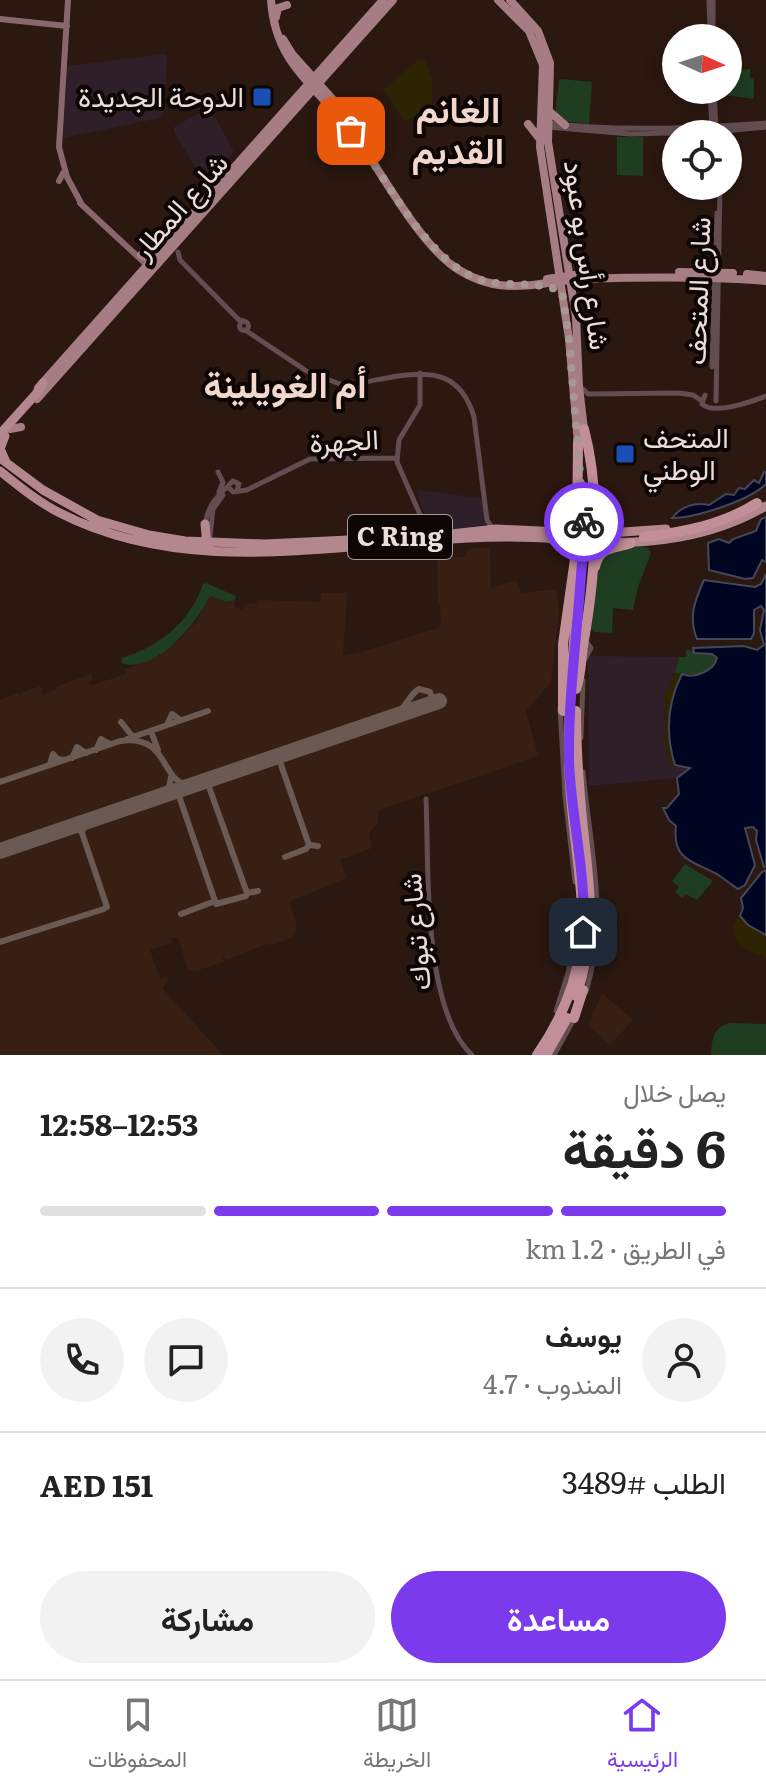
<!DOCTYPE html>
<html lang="ar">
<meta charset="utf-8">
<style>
body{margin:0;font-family:Literata,Vazirmatn,serif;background:#f2f2f2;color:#222;direction:rtl;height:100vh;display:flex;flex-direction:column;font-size:30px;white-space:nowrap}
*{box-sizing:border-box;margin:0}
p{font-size:26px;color:#767676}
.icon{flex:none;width:44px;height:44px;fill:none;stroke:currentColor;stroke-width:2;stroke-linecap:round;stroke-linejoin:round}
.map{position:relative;height:1055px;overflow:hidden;direction:ltr}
.details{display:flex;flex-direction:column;background:#fff;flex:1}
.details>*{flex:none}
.needle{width:52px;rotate:93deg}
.fabs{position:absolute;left:662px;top:24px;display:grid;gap:16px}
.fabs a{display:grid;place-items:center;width:80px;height:80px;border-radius:50%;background:#fff;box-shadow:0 4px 20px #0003;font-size:40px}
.pin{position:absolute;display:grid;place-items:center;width:68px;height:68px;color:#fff;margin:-34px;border-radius:16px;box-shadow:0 4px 12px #0006}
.courier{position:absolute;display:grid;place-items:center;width:80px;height:80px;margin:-40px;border:6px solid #7c3aed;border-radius:50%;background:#fff;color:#222;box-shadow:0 2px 10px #0007}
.headline em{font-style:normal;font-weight:700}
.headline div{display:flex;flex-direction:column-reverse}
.headline{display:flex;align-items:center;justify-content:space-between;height:136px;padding:0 40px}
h1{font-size:52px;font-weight:700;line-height:60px}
.bar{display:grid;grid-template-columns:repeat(4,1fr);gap:12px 8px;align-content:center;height:96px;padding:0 40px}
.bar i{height:10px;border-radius:6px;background:#e0e0e0}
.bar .active{background:#7c3aed}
.bar p{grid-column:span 4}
.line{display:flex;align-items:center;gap:20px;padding:0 40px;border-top:2px solid #e0e0e0}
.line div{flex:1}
.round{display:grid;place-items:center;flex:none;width:84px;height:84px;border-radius:42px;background:#f2f2f2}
.primary-button{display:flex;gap:16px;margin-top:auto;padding:16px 40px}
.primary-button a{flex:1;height:92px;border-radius:48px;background:#7c3aed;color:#fff;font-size:32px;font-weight:700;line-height:92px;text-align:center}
.primary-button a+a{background:#f2f2f2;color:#222}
.dock{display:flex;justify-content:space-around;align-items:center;height:112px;border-top:2px solid #e0e0e0;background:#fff;font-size:22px;color:#767676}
.dock a{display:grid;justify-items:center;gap:4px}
.dock .active{color:#7c3aed}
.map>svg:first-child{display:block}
</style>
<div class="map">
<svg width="766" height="1055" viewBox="0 0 766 1055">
<rect width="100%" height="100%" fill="#2b1810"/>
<path fill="#2e1f29" d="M165 54 167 57 164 113 160 118 63 138 67 66Z
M207 109H211L234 152 206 185 174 132V127Z
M419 490 486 499 488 524 443 532 431 530 417 493Z
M686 650 710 654 716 659 712 667 692 676 682 674 679 766 690 769 677 778 589 786 588 656 685 657Z"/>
<path fill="#381f14" d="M490 547 491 588 516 580 521 593 556 589 559 611 551 682 526 711 538 756 384 808 378 812V823L369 833 372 848 340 860 346 878 289 902 297 926 292 938 272 945 267 944 226 960 222 954 224 962 195 971 188 970 178 937 171 939 172 943 150 950 160 979 167 977 169 982 163 986 164 990 223 1055H0V700L19 693 23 701 21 693 41 686 43 694 55 690 56 692V687L91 674 93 680 88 682 92 685 126 674 125 669 160 656 161 653 180 639 196 622 210 596 226 602 235 600 234 606 242 610 246 604 257 603V600L320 602 321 593H347L343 656 355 654 438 628 441 624 440 605 438 603 437 557H464L468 549Z
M602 993 633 1020 610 1045 588 1025Z"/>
<path fill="#1e3d21" d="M750 69V78H754V99L717 94V90H728V72Z
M562 79 592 82 589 124 562 121 555 114 559 80Z
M617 137H643V176L617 175Z
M641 546 648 548 651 553 638 587 633 610 613 608 612 633 594 632 591 629 599 560 618 547Z
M206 583 236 596 235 600 226 602 210 596C197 623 155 675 121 663L122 658C160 646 190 622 203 584Z
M686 650 710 654 715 657 716 662C705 675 691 676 675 673L679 657H686Z
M685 864 713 881 697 900 686 894 682 898 675 892 679 887 672 881Z
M730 1023 766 1024V1055H711C712 1039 713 1027 730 1023Z"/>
<path fill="#2c2403" d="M419 59 425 60 432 79V107L405 122 383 90Z
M675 673 682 674C667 703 667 733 675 765L679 767H677L669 762 664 740 665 692 669 689V683L674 680 672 678Z
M740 916 749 926 766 935V958C748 950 733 946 733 924Z"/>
<path fill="#000622" stroke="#464659" stroke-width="2" d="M764 472H766V484C750 500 696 518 672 518 681 506 696 502 709 505L726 494 734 495 739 488 745 489 754 480 759 483Z
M766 517V562L762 560 753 578 745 579 709 570 708 543 719 539 729 543 733 539 756 531 761 519Z
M766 574V866L764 867 756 840 757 831 753 827 745 828 755 865 745 885 738 889C731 884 724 879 717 874 692 861 672 860 676 826L669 820 663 808H667L679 794 677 778 690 768 675 765C665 733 667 703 682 674 694 679 714 671 717 658L712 654 694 653 693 648 744 646 757 650 764 645 760 630 764 610 761 606 754 610V633L751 639H697C688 617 695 600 704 580L755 587 761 584Z
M766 870V935L748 925 740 916 743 908 741 898 762 872Z"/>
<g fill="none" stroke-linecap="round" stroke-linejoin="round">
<path stroke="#6b5a53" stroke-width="6" d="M393 716C406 710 408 695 419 689L430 692 432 698 429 705
M121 722 133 737
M167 725 172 714 180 720
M151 731 158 750
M127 739 208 711
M96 750 101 739 110 744
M72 758 77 747 86 753
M272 758 280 762 309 845
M50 764 53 754 58 759 64 760
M0 782 120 741C173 734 158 786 193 785
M200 783H206L209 787 247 893 258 891
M161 796 169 787 171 777
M179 796 216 904 246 896
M85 822 82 833 107 907
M70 827 77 828 82 833
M285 857 306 849 309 845 318 846
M181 914 215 901
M0 942 104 909"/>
<path stroke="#6b5a53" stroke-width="16" d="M0 851 439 701"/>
<path stroke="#624d51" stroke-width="5" d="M709 0 710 29
M713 38V0
M710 90 712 129
M714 90 716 129
M548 123C621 132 692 128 766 123
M548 127 630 134 712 132 766 127
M716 243 717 213
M178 252 180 260 239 320 244 321
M239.5 326a4.5 4.5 0 1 1 9 0a4.5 4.5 0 1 1-9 0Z
M245 330 308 372 348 387
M712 367 715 257
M420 373V405L399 440 397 462 429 535
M352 382 354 387 350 389 347 384Z
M354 387C365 380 379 380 392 377 432 370 461 373 474 417L487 520 491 526
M583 389 588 394 679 393 693 395 702 401
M705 395 702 404C714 415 751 402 766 396
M716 401 720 186
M218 472 223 482 219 492
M228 487 233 492 247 490 310 459 397 458
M205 525C208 503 219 495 233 481L239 484 237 490
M210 537 213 509 223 495
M585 640 591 648 585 659
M560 708 565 796 575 882
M581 738 583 680
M583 772C590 849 609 916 586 992
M426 799C429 864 422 1009 472 1055
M556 1011 568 973 576 932
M554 1055 574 1019"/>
<path stroke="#89686d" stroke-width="6" d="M68 0 59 147 67 177 81 203
M0 19 67 26
M59 181 63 173
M80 203 148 266"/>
<path stroke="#a77d84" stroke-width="8" d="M271 0C275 64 315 85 351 131 382 171 411 231 449 263 463 274 481 282 499 285 528 289 555 280 584 279 644 277 705 276 766 281
M498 0 529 31 543 65 540 147 569 339 578 443
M510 0 538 31 550 63 548 142 576 317 579 387 584 429
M276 17 278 8 287 5
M283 39 293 55 345 113 367 144
M549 111 565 125
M528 124 539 138
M141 255 147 257 157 252
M679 272 733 273
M747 274 766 276
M547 279 581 274
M38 388 383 0
M37 399 393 0
M10 429 21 427"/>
<path stroke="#b4868e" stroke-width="9" d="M0 434 36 394 43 383
M5 436 0 449 6 462
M0 458 43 490 97 520 149 535 185 541 265 544 433 536 496 529 583 533
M0 471C19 486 38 502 60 513 215 592 393 525 557 539
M205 524 207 546
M609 533 666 529
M588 542C650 545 711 538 766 506"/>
<path stroke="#c28f98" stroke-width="10" d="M595 520 601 529 615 533
M560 531 571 525 575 515
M644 537C684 532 722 525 757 503
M552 539 569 545 575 555
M595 567C600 545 615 549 631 543
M576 689C581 675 581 661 583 646 595 578 602 497 584 429
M563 711V644L577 545 578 443
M576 996C597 936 590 890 583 829 579 790 576 750 576 711
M574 1018 583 990
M537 1055C612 947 571 876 569 760 568 690 576 622 582 553
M546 1055 567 1018"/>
<path stroke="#c28f98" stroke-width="10" d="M588 553 589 521"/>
</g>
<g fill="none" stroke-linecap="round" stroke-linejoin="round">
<path stroke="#a89892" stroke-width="8" stroke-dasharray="0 14.4" d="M351 131C386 176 424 259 478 279 505 289 538 279 562 292L569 339 584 522"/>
<path stroke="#7c3aed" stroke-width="10" d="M583 932C587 875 571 818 569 761 568 681 582 602 584 522"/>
</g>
<g fill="#1a4fb4" stroke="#0d0604" stroke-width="3">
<rect x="252" y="87" width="20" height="20" rx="4"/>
<rect x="615" y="444" width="20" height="20" rx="4"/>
</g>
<g text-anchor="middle" stroke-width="8" stroke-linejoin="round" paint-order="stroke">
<rect fill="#0d0604" stroke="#a89c98" stroke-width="2" x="348" y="515" width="104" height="44" rx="6"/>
<g font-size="26" font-weight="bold" fill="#ebddd8">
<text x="400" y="546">C Ring</text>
</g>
<g font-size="28" fill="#ebddd8" stroke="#0d0604" text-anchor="end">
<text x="244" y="107">الدوحة الجديدة</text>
<text x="643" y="448" text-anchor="start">المتحف<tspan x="643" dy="32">الوطني</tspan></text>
</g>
<g font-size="28" fill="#ebddd8" stroke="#0d0604">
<text transform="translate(180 206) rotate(-49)" y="10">شارع المطار</text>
<text transform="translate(587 255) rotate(82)" y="10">شارع رأس بو عبود</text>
<text transform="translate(698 291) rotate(-88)" y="10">شارع المتحف</text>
<text transform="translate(344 441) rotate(-3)" y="10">الجهرة</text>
<text transform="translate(416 932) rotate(-95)" y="10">شارع تبوك</text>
</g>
<g font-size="36" font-weight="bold" fill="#f2d7cc" stroke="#0d0604">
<text x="458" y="123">الغانم<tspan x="458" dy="41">القديم</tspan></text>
<text x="285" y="398">أم الغويلينة</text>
</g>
</g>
</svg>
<div class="fabs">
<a><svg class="needle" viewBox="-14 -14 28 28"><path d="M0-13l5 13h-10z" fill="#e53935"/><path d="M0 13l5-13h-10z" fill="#767676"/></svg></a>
<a><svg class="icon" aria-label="locate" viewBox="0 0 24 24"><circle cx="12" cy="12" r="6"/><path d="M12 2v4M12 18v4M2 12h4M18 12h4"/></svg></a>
</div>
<div class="pin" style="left:351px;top:131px;background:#ea580c"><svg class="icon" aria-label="bag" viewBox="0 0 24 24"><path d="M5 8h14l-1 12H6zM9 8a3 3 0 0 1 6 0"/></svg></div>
<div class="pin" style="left:583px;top:932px;background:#1f2937"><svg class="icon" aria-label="home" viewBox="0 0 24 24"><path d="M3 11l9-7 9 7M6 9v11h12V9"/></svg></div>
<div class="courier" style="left:584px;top:522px"><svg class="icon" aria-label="bike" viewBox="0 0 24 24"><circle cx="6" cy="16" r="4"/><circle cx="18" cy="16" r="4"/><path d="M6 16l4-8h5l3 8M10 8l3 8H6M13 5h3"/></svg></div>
</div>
<section class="details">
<div class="headline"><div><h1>6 دقيقة</h1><p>يصل خلال</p></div><em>12:53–12:58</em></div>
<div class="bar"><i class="active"></i><i class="active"></i><i class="active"></i><i></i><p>في الطريق · 1.2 km</p></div>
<div class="line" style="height:144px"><a class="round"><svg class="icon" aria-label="person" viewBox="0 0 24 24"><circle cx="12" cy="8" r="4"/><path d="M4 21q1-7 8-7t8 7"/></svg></a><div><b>يوسف</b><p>المندوب · 4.7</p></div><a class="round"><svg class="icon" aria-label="chat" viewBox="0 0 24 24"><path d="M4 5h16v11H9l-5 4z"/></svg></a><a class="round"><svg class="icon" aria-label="phone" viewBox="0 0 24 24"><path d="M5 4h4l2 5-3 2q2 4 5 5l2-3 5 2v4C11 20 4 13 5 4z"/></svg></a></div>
<div class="line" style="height:104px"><div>الطلب #3489</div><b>AED 151</b></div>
<div class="primary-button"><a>مساعدة</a><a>مشاركة</a></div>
</section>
<nav class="dock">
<a class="active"><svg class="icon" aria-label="home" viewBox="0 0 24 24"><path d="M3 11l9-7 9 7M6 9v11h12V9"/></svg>الرئيسية</a>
<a><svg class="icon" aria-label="map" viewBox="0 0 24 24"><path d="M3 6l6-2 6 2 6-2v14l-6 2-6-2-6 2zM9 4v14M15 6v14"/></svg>الخريطة</a>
<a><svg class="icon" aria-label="saved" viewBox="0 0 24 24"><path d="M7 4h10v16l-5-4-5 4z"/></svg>المحفوظات</a>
</nav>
